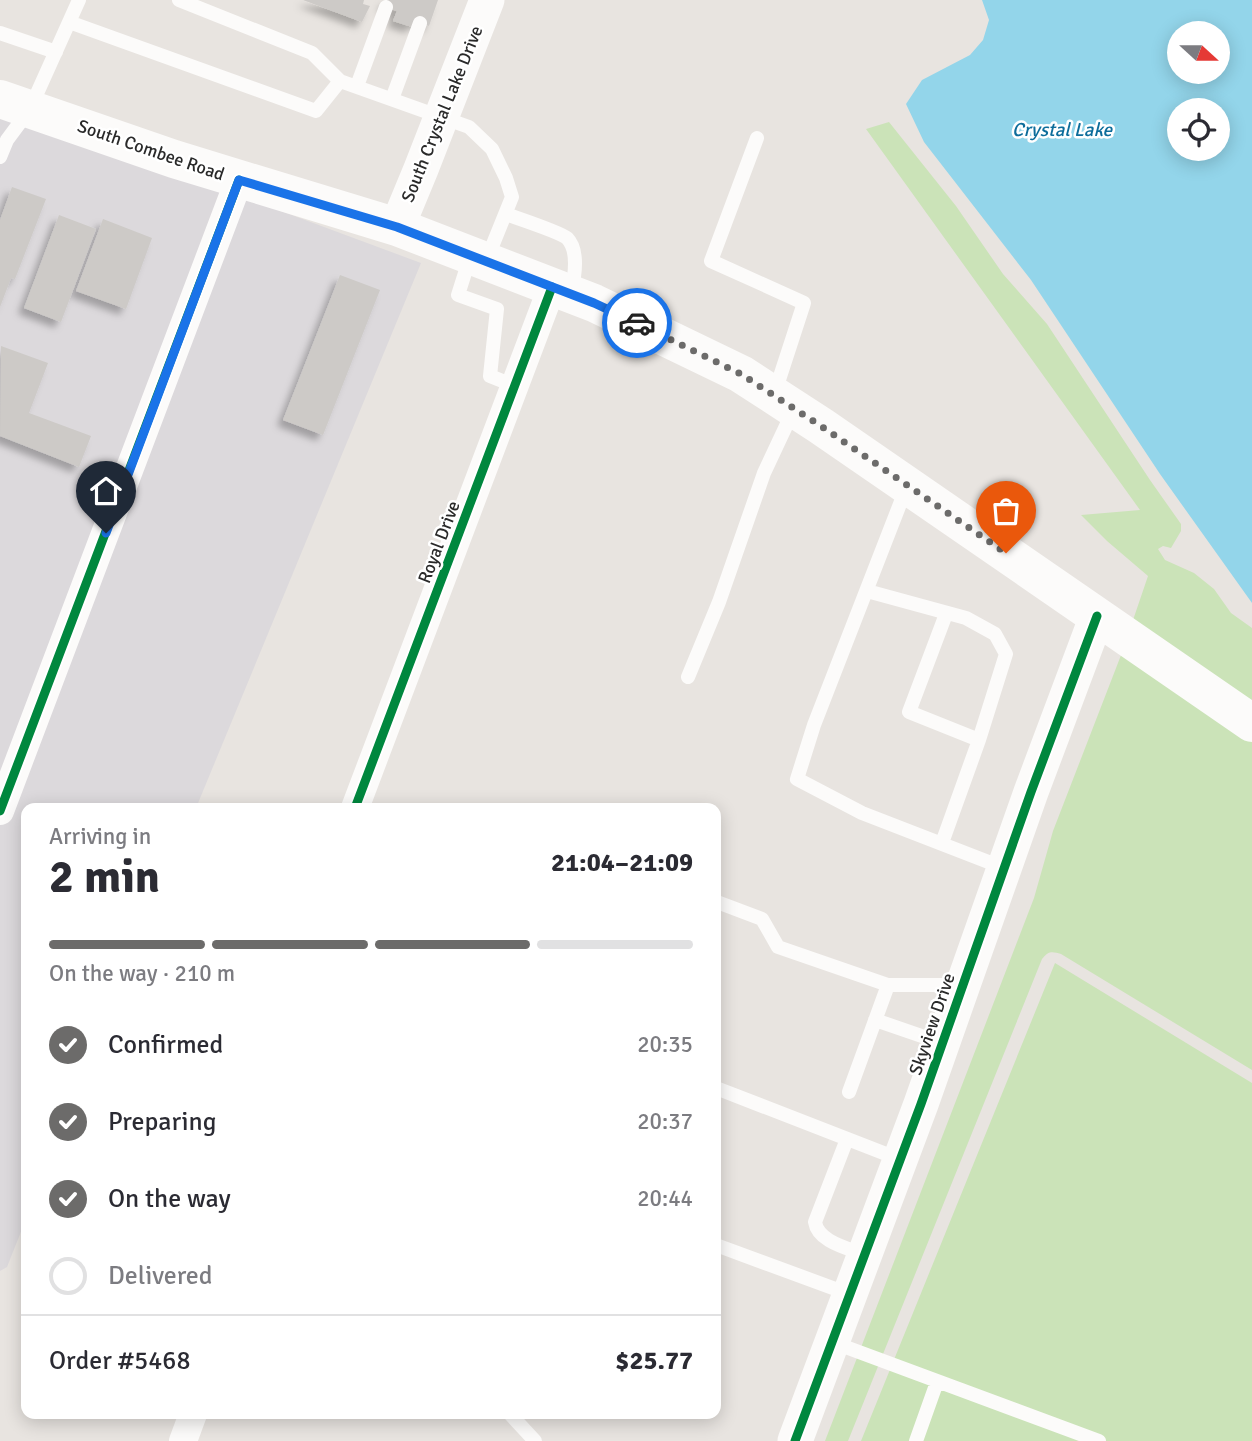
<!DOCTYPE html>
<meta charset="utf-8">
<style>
body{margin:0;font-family:Signika,sans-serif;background:#f7f7f7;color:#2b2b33;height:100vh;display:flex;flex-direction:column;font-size:26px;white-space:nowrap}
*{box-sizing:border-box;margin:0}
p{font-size:23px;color:#7c7c81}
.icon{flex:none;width:38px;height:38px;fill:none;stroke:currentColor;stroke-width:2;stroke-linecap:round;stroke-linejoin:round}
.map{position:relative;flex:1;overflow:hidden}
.drawer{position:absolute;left:21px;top:803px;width:700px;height:616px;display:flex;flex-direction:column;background:#fff;border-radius:14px;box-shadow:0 4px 18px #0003}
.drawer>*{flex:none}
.needle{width:46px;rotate:111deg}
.tools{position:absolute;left:1167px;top:21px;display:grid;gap:14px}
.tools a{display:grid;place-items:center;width:63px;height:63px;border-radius:50%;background:#fff;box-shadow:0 4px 18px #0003;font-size:35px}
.pin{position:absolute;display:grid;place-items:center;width:60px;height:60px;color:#fff;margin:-72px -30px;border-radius:50% 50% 50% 0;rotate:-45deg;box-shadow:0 0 7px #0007}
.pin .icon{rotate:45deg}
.courier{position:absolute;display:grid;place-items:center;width:70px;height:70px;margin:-35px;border:5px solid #1a73e8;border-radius:50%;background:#fff;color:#222;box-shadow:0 2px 9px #0007}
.head em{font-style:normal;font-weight:800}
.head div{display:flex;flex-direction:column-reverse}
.head{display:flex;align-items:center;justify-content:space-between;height:119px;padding:0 28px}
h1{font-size:46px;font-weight:800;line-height:52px}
.bar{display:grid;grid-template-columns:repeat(4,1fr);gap:10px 7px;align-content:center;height:84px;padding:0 28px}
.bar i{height:9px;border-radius:5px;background:#e1e1e2}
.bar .selected{background:#6c6b6a}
.bar p{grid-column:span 4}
.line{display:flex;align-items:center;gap:18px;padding:0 28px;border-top:2px solid #e1e1e2}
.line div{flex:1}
ol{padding:0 28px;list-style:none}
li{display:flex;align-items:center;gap:21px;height:77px}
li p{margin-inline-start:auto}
li .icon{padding:7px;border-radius:50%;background:#6c6b6a;color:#fff;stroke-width:4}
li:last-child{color:#7c7c81}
li i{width:38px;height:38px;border:4px solid #e1e1e2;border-radius:50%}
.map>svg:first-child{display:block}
</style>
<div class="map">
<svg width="1252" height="1441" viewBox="0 0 1252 1441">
<defs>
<filter id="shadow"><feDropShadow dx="-6" dy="6" stdDeviation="3.5" flood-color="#0004"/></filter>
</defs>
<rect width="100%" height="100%" fill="#e8e4e0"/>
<path fill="#dcd9dc" d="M0 107 421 263 196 808H26V1219L7 1267 0 1271Z"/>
<path fill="#cbe3b8" d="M889 122 956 206 1003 274 1047 324 1150 480 1181 524V531L1171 548 1163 546 1158 549 1165 560 1194 573 1214 589 1231 613 1252 628V707L1132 623 1148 576 1107 541 1081 515 1140 510 866 129Z
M1123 650 1252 740V1070L1061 954C1052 951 1048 951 1042 959L848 1441H825L1034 898 1053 831Z
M1055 963 1252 1083V1441H861Z"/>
<path fill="#93d5ea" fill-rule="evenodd" d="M982 0H1252V603L1160 474 1031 280 924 142 906 104 922 80 970 55 983 40 989 20ZM1180 33H1218V72H1180ZM1180 110H1218V149H1180Z"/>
<path fill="#cdcac7" filter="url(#shadow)" d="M303 0H364L363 4 370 6 362 22Z
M386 0H438L429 26 414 21 412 27 393 21 397 11 384 7Z
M12 187 46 199 15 279 11 278 0 307V220Z
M59 215 96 229 61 322 24 308Z
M103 219 152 238 126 309 76 291Z
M340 275 380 290 323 435 283 420Z
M1 346 48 363 29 413 91 436 79 467 0 436Z"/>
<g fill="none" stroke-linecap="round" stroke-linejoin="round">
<path stroke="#fcfbfa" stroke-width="14" d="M179 0 312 53 340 81 469 127 492 149 506 178 512 197 487 259
M69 22 316 111 340 81
M0 33 56 52
M357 86 386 7
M392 99 420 23
M757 138 711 261 804 303 774 395
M0 157 7 140 30 109 79 0
M506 214C517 218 560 232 567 238 579 250 575 276 571 291
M470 257 458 295 497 309 490 376 515 386
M907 486 814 725 797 779 862 813 1004 868
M867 591 966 618 995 634 1006 654 979 740 942 843
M946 614 909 712 979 740
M688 677 719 602 764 473 794 409
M717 902 762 919 778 947 888 985H960
M875 1020 942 1043
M716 1088 899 1159
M849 1092 888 985
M847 1139 815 1222C818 1242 848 1248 865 1255
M716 1245 849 1294
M832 1342 1099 1441
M510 1414 535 1441
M916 1441 937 1382"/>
<path stroke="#fcfbfa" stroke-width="28" d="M355 808 552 287
M0 811 239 180
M183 1441 193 1414"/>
<path stroke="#fcfbfa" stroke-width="35" d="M397 227 421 169 487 0
M795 1441 921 1104 1031 792 1097 616"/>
<path stroke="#fcfbfa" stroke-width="38" d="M0 99 174 159 397 227 594 303 741 374 821 426 1252 723"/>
<g stroke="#fff" stroke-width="13">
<path id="cycleway" d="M355 808 552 287
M0 811 239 180
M795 1441 921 1104 1031 792 1097 616"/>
</g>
<use href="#cycleway" stroke="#00873e" stroke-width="9"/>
</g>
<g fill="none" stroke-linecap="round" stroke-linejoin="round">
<path stroke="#6c6b6a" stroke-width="7" stroke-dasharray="0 12.6" d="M637 323 741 374 821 426 1006 553"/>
<path stroke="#1a73e8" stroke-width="9" d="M106 533 239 180 397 227 594 303 637 323"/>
</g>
<g text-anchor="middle" stroke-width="5" stroke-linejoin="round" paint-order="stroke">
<g font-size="18" fill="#2a2a2a" stroke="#fff">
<text transform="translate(442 114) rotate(-68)" y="6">South Crystal Lake Drive</text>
<text transform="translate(151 150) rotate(19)" y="6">South Combee Road</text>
<text transform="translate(439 542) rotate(-69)" y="6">Royal Drive</text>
<text transform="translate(932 1024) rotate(-71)" y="6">Skyview Drive</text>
</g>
<g font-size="19" font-style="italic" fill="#0d6d9b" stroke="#fff">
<text x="1062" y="136">Crystal Lake</text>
</g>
</g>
</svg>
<div class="tools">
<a><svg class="needle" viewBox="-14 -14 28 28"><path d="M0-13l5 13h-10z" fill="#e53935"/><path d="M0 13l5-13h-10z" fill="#7c7c81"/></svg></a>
<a><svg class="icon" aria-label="locate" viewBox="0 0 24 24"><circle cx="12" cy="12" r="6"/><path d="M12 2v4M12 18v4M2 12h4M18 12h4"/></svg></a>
</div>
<div class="pin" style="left:1006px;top:553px;background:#ea580c"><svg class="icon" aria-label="bag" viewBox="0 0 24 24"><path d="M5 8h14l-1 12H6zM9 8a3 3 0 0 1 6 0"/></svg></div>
<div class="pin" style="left:106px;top:533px;background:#1f2937"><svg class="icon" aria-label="home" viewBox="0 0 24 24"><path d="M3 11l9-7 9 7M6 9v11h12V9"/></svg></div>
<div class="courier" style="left:637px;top:323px"><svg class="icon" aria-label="car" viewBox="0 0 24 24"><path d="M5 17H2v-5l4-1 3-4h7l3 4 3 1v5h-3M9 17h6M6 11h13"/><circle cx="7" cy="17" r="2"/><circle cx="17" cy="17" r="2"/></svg></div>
<section class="drawer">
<div class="head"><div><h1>2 min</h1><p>Arriving in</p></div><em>21:04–21:09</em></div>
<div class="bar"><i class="selected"></i><i class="selected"></i><i class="selected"></i><i></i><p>On the way · 210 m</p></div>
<ol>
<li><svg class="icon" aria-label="check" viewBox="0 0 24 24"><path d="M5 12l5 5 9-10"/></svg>Confirmed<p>20:35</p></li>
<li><svg class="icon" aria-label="check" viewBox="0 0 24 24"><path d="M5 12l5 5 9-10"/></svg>Preparing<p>20:37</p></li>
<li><svg class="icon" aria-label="check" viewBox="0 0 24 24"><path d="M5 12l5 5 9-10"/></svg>On the way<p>20:44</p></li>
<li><i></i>Delivered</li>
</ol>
<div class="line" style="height:91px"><div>Order #5468</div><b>$25.77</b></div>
</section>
</div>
